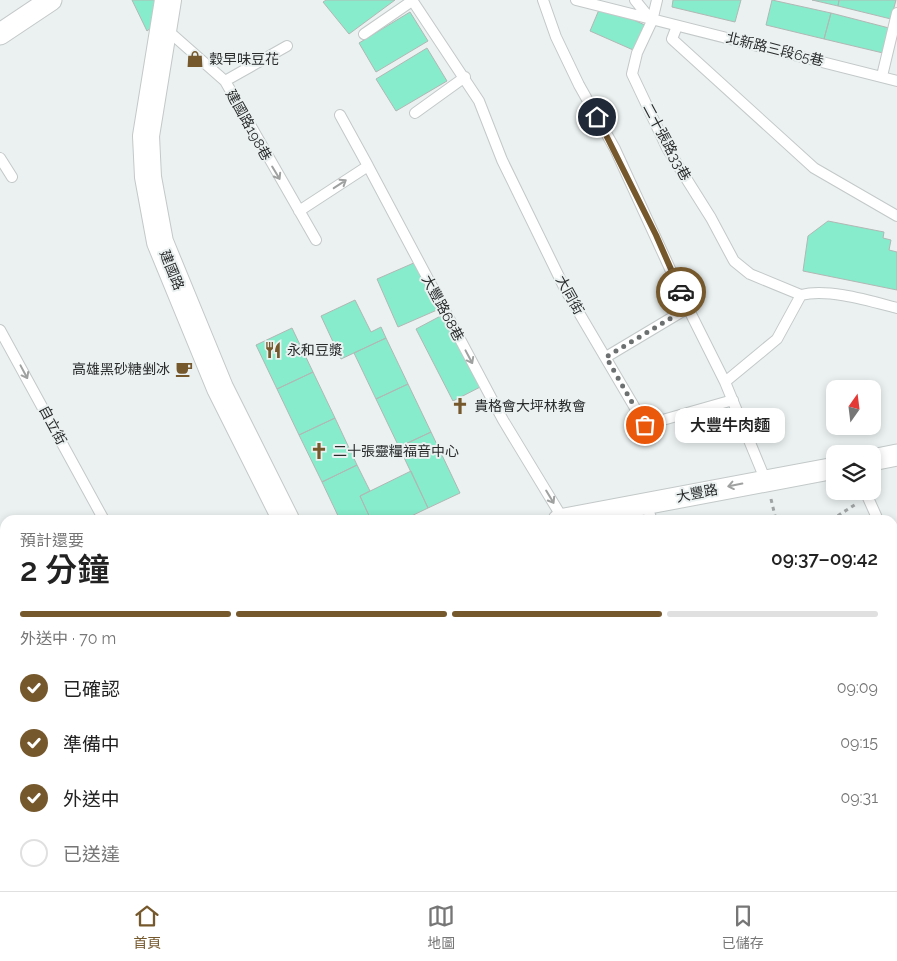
<!DOCTYPE html>
<html lang="zh-TW">
<meta charset="utf-8">
<style>
body{margin:0;font-family:Raleway,"Noto Sans TC",sans-serif;background:#f2f2f2;color:#222;height:100vh;display:flex;flex-direction:column;font-size:19px;white-space:nowrap}
*{box-sizing:border-box;margin:0}
p{font-size:16px;color:#767676}
.icon{flex:none;width:28px;height:28px;fill:none;stroke:currentColor;stroke-width:2;stroke-linecap:round;stroke-linejoin:round}
.map{position:relative;flex:1;overflow:hidden}
.sheet{position:absolute;left:0px;top:515px;width:898px;height:376px;display:flex;flex-direction:column;background:#fff;border-radius:15px 15px 0 0;box-shadow:0 2px 8px #0003}
.sheet>*{flex:none}
.needle{width:32px;rotate:14deg}
.buttons{position:absolute;left:826px;top:380px;display:grid;gap:10px}
.buttons a{display:grid;place-items:center;width:55px;height:55px;border-radius:10px;background:#fff;box-shadow:0 2px 8px #0003;font-size:25px}
.pin{position:absolute;display:grid;place-items:center;width:42px;height:42px;color:#fff;margin:-21px;border:2px solid #fff;border-radius:50%;box-shadow:0 1px 5px #0007}
.courier{position:absolute;display:grid;place-items:center;width:50px;height:50px;margin:-25px;border:4px solid #76582d;border-radius:50%;background:#fff;color:#222;box-shadow:0 1px 6px #0007}
.bubble{position:absolute;height:35px;border-radius:10px;background:#fff;box-shadow:0 2px 8px #0003;font-size:16px;font-weight:600;line-height:35px;text-align:center}
.summary em{font-style:normal;font-weight:600}
.summary div{display:flex;flex-direction:column-reverse}
.summary{display:flex;align-items:center;justify-content:space-between;height:85px;padding:0 20px}
h1{font-size:32px;font-weight:600;line-height:38px}
.bar{display:grid;grid-template-columns:repeat(4,1fr);gap:8px 5px;align-content:center;height:60px;padding:0 20px}
.bar i{height:6px;border-radius:4px;background:#e0e0e0}
.bar .on{background:#76582d}
.bar p{grid-column:span 4}
ol{padding:0 20px;list-style:none}
li{display:flex;align-items:center;gap:15px;height:55px}
li p{margin-inline-start:auto}
li .icon{padding:5px;border-radius:50%;background:#76582d;color:#fff;stroke-width:4}
li:last-child{color:#767676}
li i{width:28px;height:28px;border:2px solid #e0e0e0;border-radius:50%}
.tab-bar{display:flex;justify-content:space-around;align-items:center;height:70px;border-top:1px solid #e0e0e0;background:#fff;font-size:14px;color:#767676}
.tab-bar a{display:grid;justify-items:center;gap:2px}
.tab-bar .on{color:#76582d}
.map>svg:first-child{display:block}
</style>
<div class="map">
<svg width="897" height="891" viewBox="0 0 897 891">
<rect width="100%" height="100%" fill="#ebf1f1"/>
<path fill="#b8e1bb" d="M0 750 5 752V886H74L76 891H0Z"/>
<path fill="#86eccb" stroke="#b2b7b5" d="M132 0H159L152 27 147 31Z
M326 0H395L349 34 323 2Z
M673 0H741L735 22 672 7Z
M772 0 831 13 824 39 766 25Z
M812 0H839L838 6Z
M839 0H896L891 19 838 6Z
M601 5 647 26 640 53 590 31Z
M410 12 428 41 376 72 359 43Z
M831 13 889 28 883 53 824 39Z
M427 48 447 81 396 111 376 79Z
M828 221 884 232 883 238 891 240 889 250 897 252V290L803 271 808 236Z
M416 262 437 310 398 327 377 279Z
M355 300 371 332 381 327 386 338 341 359 321 316Z
M450 311 488 383 453 401 416 329Z
M292 328 313 372 277 389 256 345Z
M386 338 408 384 376 399 354 353Z
M313 372 335 418 299 435 277 389Z
M408 384 431 432 399 447 376 399Z
M335 418 357 465 322 482 299 435Z
M431 432 460 493 428 508 399 447Z
M357 465 370 491 360 496 371 520H340L322 482Z
M411 471 428 508 403 520H371L360 496Z
M5 637V668L0 670V639Z
M167 886H208L210 891H169Z
M390 886H423L425 891H393Z"/>
<g fill="none" stroke-linecap="round" stroke-linejoin="round">
<g stroke="#c3c8c8" stroke-width="12">
<path id="service" d="M412 0 479 101 502 160 565 289 645 425 733 400
M543 0 556 37 579 85 615 149 688 308 725 382
M576 0 897 81
M635 0 652 21
M657 0 652 21 637 53 632 74 667 148 711 218 734 261 750 274 801 295
M677 26 672 39 814 168 897 216
M166 29 225 81 316 240
M364 34 412 1
M882 76 897 13
M225 81 287 46
M415 113 465 77
M340 115 368 166
M0 158 12 177
M299 211 368 166 503 420 563 519
M801 295C828 288 870 301 897 308
M0 330 104 520
M606 357 688 308
M765 479 725 382 777 339 801 295
M865 491 878 520
M645 503 652 520
M892 552 897 561
M892 638 897 637
M892 693 897 692
M280 886 283 891
M588 886 592 891"/>
</g>
<g stroke="#c3c8c8" stroke-width="23">
<path id="minor" d="M0 34 51 0
M872 460 897 455
M559 520 835 468"/>
</g>
<g stroke="#c3c8c8" stroke-width="28">
<path id="tertiary" d="M168 0 146 136 148 177 160 242 220 388 286 520
M892 876 897 877
M468 886 471 891
M608 891 625 886"/>
</g>
<path stroke="#9fa3a3" stroke-width="3" stroke-dasharray="4 4" stroke-linecap="butt" d="M771 499 776 520
M831 520 856 504"/>
<use href="#service" stroke="#fff" stroke-width="10"/>
<use href="#minor" stroke="#fff" stroke-width="21"/>
<use href="#tertiary" stroke="#fff" stroke-width="26"/>
</g>
<defs><path id="oneway-shaft" d="M-6 0H5M1.5-3L5.5 0L1.5 3" fill="none" stroke-width="1.6" stroke-linecap="round" stroke-linejoin="round" transform="scale(1.25)"/></defs>
<g stroke="#9fa0a0">
<use href="#oneway-shaft" transform="translate(276 173) rotate(59)"/>
<use href="#oneway-shaft" transform="translate(340 184) rotate(-33)"/>
<use href="#oneway-shaft" transform="translate(469 357) rotate(62)"/>
<use href="#oneway-shaft" transform="translate(24 372) rotate(62)"/>
<use href="#oneway-shaft" transform="translate(735 485) rotate(169)"/>
<use href="#oneway-shaft" transform="translate(550 497) rotate(59)"/>
</g>
<g fill="none" stroke-linecap="round" stroke-linejoin="round">
<path stroke="#6d7070" stroke-width="5" stroke-dasharray="0 9" d="M645 425 606 357 688 308 681 292"/>
<path stroke="#76582d" stroke-width="6" d="M597 117 656 235 681 292"/>
</g>
<defs>
<g id="shop-bare" transform="scale(1.35)"><path d="M-5-2.5h2.3a2.7 3.5 0 0 1 5.4 0H5L5.5 6h-11ZM-1.5-2.5h3a1.5 2.3 0 0 0-3 0Z" fill="#76582d" stroke="#ebf1f1" stroke-width="2.5" paint-order="stroke"/></g>
<g id="restaurant-bare" transform="scale(1.35)"><path d="M-5-6h1v4h1v-4h1v4h1v-4h1v5L-1.5 .5V6h-2V.5L-5-1ZM5-6V6H3V1.5H1.5Q1.5-4 5-6Z" fill="#76582d" stroke="#ebf1f1" stroke-width="2.5" paint-order="stroke"/></g>
<g id="cafe-bare" transform="scale(1.35)"><path d="M-5.5-4.5H6V0H3Q3 3.5 0 3.5H-2.5Q-5.5 3.5-5.5 0ZM3-3.2v2h1.7v-2ZM-6 4.5H4V6H-6Z" fill="#76582d" stroke="#ebf1f1" stroke-width="2.5" paint-order="stroke"/></g>
<g id="church-bare" transform="scale(1.35)"><path d="M-1.2-6h2.4v3.5h3.3v2.4h-3.3V6h-2.4V-.1h-3.3v-2.4h3.3Z" fill="#76582d" stroke="#ebf1f1" stroke-width="2.5" paint-order="stroke"/></g>
</defs>
<g fill-rule="evenodd">
<use href="#shop-bare" x="195" y="59"/>
<use href="#restaurant-bare" x="273" y="350"/>
<use href="#cafe-bare" x="184" y="369"/>
<use href="#church-bare" x="460" y="406"/>
<use href="#church-bare" x="319" y="451"/>
</g>
<g text-anchor="middle" stroke-width="4" stroke-linejoin="round" paint-order="stroke">
<g font-size="14" fill="#292b2b" stroke="#ebf1f1">
<text transform="translate(775 49) rotate(14)" y="5">北新路三段65巷</text>
<text transform="translate(249 125) rotate(61)" y="5">建國路198巷</text>
<text transform="translate(667 142) rotate(62)" y="5">二十張路33巷</text>
<text transform="translate(172 270) rotate(68)" y="5">建國路</text>
<text transform="translate(570 295) rotate(61)" y="5">大同街</text>
<text transform="translate(443 308) rotate(62)" y="5">大豐路68巷</text>
<text transform="translate(53 425) rotate(62)" y="5">自立街</text>
<text transform="translate(697 493) rotate(-11)" y="5">大豐路</text>
</g>
<g font-size="14" fill="#292b2b" stroke="#ebf1f1" text-anchor="start">
<text x="209" y="64">穀早味豆花</text>
<text x="287" y="355">永和豆漿</text>
<text x="170" y="374" text-anchor="end">高雄黑砂糖剉冰</text>
<text x="474" y="411">貴格會大坪林教會</text>
<text x="333" y="456">二十張靈糧福音中心</text>
</g>
</g>
</svg>
<div class="buttons">
<a><svg class="needle" viewBox="-14 -14 28 28"><path d="M0-13l5 13h-10z" fill="#e53935"/><path d="M0 13l5-13h-10z" fill="#767676"/></svg></a>
<a><svg class="icon" aria-label="layers" viewBox="0 0 24 24"><path d="M12 4l9 5-9 5-9-5zM3 14l9 5 9-5"/></svg></a>
</div>
<div class="pin" style="left:645px;top:425px;background:#ea580c"><svg class="icon" aria-label="bag" viewBox="0 0 24 24"><path d="M5 8h14l-1 12H6zM9 8a3 3 0 0 1 6 0"/></svg></div>
<div class="pin" style="left:597px;top:117px;background:#1f2937"><svg class="icon" aria-label="home" viewBox="0 0 24 24"><path d="M3 11l9-7 9 7M6 9v11h12V9"/></svg></div>
<div class="courier" style="left:681px;top:292px"><svg class="icon" aria-label="car" viewBox="0 0 24 24"><path d="M5 17H2v-5l4-1 3-4h7l3 4 3 1v5h-3M9 17h6M6 11h13"/><circle cx="7" cy="17" r="2"/><circle cx="17" cy="17" r="2"/></svg></div>
<div class="bubble" style="left:675px;top:408px;width:110px">大豐牛肉麵</div>
<section class="sheet">
<div class="summary"><div><h1>2 分鐘</h1><p>預計還要</p></div><em>09:37–09:42</em></div>
<div class="bar"><i class="on"></i><i class="on"></i><i class="on"></i><i></i><p>外送中 · 70 m</p></div>
<ol>
<li><svg class="icon" aria-label="check" viewBox="0 0 24 24"><path d="M5 12l5 5 9-10"/></svg>已確認<p>09:09</p></li>
<li><svg class="icon" aria-label="check" viewBox="0 0 24 24"><path d="M5 12l5 5 9-10"/></svg>準備中<p>09:15</p></li>
<li><svg class="icon" aria-label="check" viewBox="0 0 24 24"><path d="M5 12l5 5 9-10"/></svg>外送中<p>09:31</p></li>
<li><i></i>已送達</li>
</ol>
</section>
</div>
<nav class="tab-bar">
<a class="on"><svg class="icon" aria-label="home" viewBox="0 0 24 24"><path d="M3 11l9-7 9 7M6 9v11h12V9"/></svg>首頁</a>
<a><svg class="icon" aria-label="map" viewBox="0 0 24 24"><path d="M3 6l6-2 6 2 6-2v14l-6 2-6-2-6 2zM9 4v14M15 6v14"/></svg>地圖</a>
<a><svg class="icon" aria-label="saved" viewBox="0 0 24 24"><path d="M7 4h10v16l-5-4-5 4z"/></svg>已儲存</a>
</nav>
